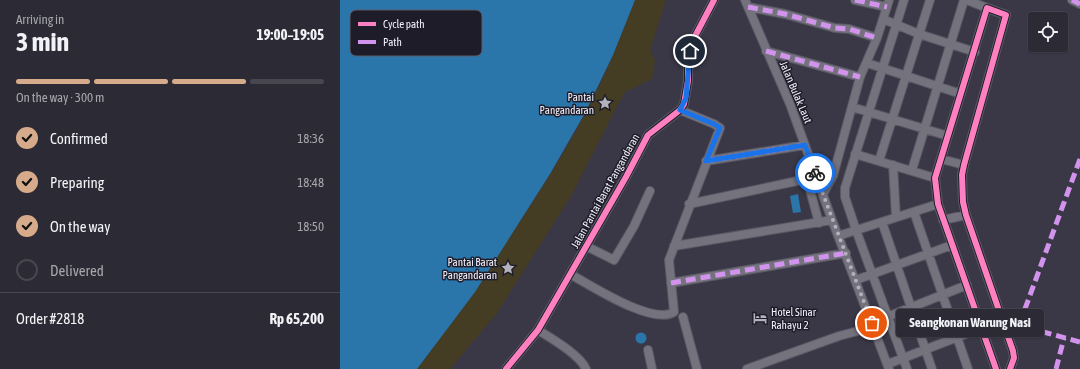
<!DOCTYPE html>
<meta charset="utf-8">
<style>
body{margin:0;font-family:"Asap Condensed",sans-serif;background:#383640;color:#f1f3f6;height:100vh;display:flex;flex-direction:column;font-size:15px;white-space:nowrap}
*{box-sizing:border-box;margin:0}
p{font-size:13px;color:#a6a7ac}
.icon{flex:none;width:22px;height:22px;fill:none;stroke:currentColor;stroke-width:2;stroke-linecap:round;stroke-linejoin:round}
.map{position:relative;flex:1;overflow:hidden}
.drawer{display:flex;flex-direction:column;background:#2c2a34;width:340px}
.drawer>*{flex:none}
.fabs{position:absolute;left:688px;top:12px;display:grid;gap:8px}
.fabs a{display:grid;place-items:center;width:40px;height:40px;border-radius:4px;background:#2c2a34;box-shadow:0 1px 3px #0004,0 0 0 1px #48464f;font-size:20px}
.pin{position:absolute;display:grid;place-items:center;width:34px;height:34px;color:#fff;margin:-17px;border:2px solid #fff;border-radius:50%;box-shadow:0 1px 4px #0007}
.courier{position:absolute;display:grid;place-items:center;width:40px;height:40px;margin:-20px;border:3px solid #1a73e8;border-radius:50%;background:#fff;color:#222;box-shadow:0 1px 5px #0007}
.bubble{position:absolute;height:28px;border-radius:4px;background:#2c2a34;box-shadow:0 1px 3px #0004,0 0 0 1px #48464f;font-size:13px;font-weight:700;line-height:28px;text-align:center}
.head em{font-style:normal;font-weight:700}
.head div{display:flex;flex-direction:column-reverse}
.head{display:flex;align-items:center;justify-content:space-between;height:68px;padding:0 16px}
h1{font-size:26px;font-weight:700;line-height:30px}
.bar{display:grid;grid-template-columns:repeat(4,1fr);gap:6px 4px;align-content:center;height:48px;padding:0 16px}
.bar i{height:5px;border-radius:3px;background:#48464f}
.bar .active{background:#d6ab8b}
.bar p{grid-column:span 4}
.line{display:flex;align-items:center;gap:10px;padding:0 16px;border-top:1px solid #48464f}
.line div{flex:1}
ol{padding:0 16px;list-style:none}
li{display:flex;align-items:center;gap:12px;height:44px}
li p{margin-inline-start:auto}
li .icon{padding:4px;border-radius:50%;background:#d6ab8b;color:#111;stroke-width:4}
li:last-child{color:#a6a7ac}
li i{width:22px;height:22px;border:2px solid #48464f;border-radius:50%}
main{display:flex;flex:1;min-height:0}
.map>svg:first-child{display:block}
</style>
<main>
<section class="drawer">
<div class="head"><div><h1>3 min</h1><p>Arriving in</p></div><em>19:00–19:05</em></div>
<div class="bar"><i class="active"></i><i class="active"></i><i class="active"></i><i></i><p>On the way · 300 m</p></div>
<ol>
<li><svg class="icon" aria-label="check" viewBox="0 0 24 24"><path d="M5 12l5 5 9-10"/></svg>Confirmed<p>18:36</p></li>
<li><svg class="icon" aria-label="check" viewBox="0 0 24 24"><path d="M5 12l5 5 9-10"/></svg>Preparing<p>18:48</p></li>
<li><svg class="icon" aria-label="check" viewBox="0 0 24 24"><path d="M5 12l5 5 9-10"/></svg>On the way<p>18:50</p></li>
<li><i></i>Delivered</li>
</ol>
<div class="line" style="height:52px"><div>Order #2818</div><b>Rp 65,200</b></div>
</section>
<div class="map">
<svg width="740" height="369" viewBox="0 0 740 369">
<rect width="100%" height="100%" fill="#3a3846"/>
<path fill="#443d23" d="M295 0H326L310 50 315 60 312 79 284 93 231 196 157 313 110 369H77L88 355C142 276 200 198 245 114 265 77 280 38 295 0Z"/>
<path fill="#2a75aa" d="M0 0H295L273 55 245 113 210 174 135 292 77 369H0Z
M458 194 461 212 453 213 450 196Z
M295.5 338a5.5 5.5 0 1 1 11 0a5.5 5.5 0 1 1-11 0Z"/>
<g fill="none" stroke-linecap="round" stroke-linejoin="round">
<g stroke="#595763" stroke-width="10">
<path id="minor" d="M405 0 450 104 492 220 549 369
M515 0 547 7
M564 0 505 188V197L516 230 567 369
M627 0 647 8
M732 0 740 4
M408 7 445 14 495 28 509 29 537 38
M543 19 579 34 635 52
M426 51 520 77
M527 63 621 94
M512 107 608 136
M515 154 595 178
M601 159 624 165
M366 161 465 145
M539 161 590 0
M553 165 556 217
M572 170 624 0
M467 179 479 223
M483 194 493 176 520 77 537 38 549 0
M349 204 476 177
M574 212 628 369
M603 220 626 215
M542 222 592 369
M498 236 598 204
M246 246 274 260 294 226 310 191
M334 246 492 220
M230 274C250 285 313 326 334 312L329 260 380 128 374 124 340 110
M516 280 612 245
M331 283 506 253
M343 317 357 369
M532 323 627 285
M198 330C212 339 239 354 246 369
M308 350 312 369
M548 364 641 328
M166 369 198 330 286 177 308 135 340 110 344 104 348 81V60L352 42 374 0
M407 369 499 336 533 327
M656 369 598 204 595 178 647 8 666 15 624 165 622 175 623 202 626 215 673 351 674 358 670 369"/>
</g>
<use href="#minor" stroke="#73727d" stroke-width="8"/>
<path stroke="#d193ec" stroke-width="5" stroke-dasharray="10 5" stroke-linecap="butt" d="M515 0 547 7
M732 0 740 4
M408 7 445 14 495 28 509 29 537 38
M426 51 520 77
M740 159 682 317 683 322 689 328 740 342
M366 161 465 145
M331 283 506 253
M716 369 724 338"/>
<g stroke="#1d1c28" stroke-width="8">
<path id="cycleway" d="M166 369 198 330 286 177 308 135 340 110 344 104 348 81V60L352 42 374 0
M656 369 598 204 595 178 647 8 666 15 624 165 622 175 623 202 626 215 673 351 674 358 670 369"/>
</g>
<use href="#cycleway" stroke="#ff80c0" stroke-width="6"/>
</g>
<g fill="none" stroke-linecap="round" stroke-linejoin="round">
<path stroke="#b2b1bd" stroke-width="4" stroke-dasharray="0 7.2" d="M475 173 532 323"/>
<path stroke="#1a73e8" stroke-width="5" d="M350 51 346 98 340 110 374 124 380 128 366 161 465 145 475 173"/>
</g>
<defs>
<g id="sight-bare" transform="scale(1.08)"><path d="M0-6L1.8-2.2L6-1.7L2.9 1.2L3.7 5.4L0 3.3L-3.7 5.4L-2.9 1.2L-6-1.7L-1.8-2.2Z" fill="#b2b1bd" stroke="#1d1c28" stroke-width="2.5" paint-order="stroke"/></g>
<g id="hotel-bare" transform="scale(1.08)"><path d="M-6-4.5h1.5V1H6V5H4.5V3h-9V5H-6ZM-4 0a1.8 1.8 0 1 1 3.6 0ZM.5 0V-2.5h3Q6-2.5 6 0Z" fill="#b2b1bd" stroke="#1d1c28" stroke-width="2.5" paint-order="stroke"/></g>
</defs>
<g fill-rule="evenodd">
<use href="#sight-bare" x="265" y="103"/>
<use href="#sight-bare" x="168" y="268"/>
<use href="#hotel-bare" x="420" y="318"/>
</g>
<g text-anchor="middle" stroke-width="3" stroke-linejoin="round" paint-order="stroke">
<g font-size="11" fill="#f3f2fd" stroke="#1d1c28">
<text transform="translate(456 92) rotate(67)" y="4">Jalan Bulak Laut</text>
<text transform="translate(265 191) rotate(-61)" y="4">Jalan Pantai Barat Pangandaran</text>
</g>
<g font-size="11" fill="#f3f2fd" stroke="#1d1c28" text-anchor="end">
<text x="254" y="101">Pantai<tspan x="254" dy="13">Pangandaran</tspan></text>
<text x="157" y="266">Pantai Barat<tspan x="157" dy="13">Pangandaran</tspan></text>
<text x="431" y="316" text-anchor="start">Hotel Sinar<tspan x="431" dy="13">Rahayu 2</tspan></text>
</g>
</g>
<rect x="10" y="10" width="132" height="46" rx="6" fill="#1d1c28" stroke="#5d5c68" stroke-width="1"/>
<rect x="18" y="22" width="18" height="4" fill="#ff80c0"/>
<rect x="18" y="40" width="18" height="4" fill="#d193ec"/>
<g font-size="11" fill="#f3f2fd">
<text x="43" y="28">Cycle path</text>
<text x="43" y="46">Path</text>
</g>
</svg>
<div class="fabs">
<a><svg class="icon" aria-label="locate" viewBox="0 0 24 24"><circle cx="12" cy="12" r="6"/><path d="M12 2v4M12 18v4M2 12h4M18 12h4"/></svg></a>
</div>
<div class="pin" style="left:532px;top:323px;background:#ea580c"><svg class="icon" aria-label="bag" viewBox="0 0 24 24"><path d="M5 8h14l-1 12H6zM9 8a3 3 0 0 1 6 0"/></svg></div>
<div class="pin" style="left:350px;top:51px;background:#1f2937"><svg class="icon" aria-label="home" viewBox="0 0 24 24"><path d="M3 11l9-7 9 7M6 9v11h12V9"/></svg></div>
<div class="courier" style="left:475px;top:173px"><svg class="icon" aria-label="bike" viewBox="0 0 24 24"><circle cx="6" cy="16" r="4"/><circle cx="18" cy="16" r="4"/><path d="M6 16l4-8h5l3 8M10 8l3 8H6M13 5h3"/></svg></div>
<div class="bubble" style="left:556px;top:309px;width:148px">Seangkonan Warung Nasi</div>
</div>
</main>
